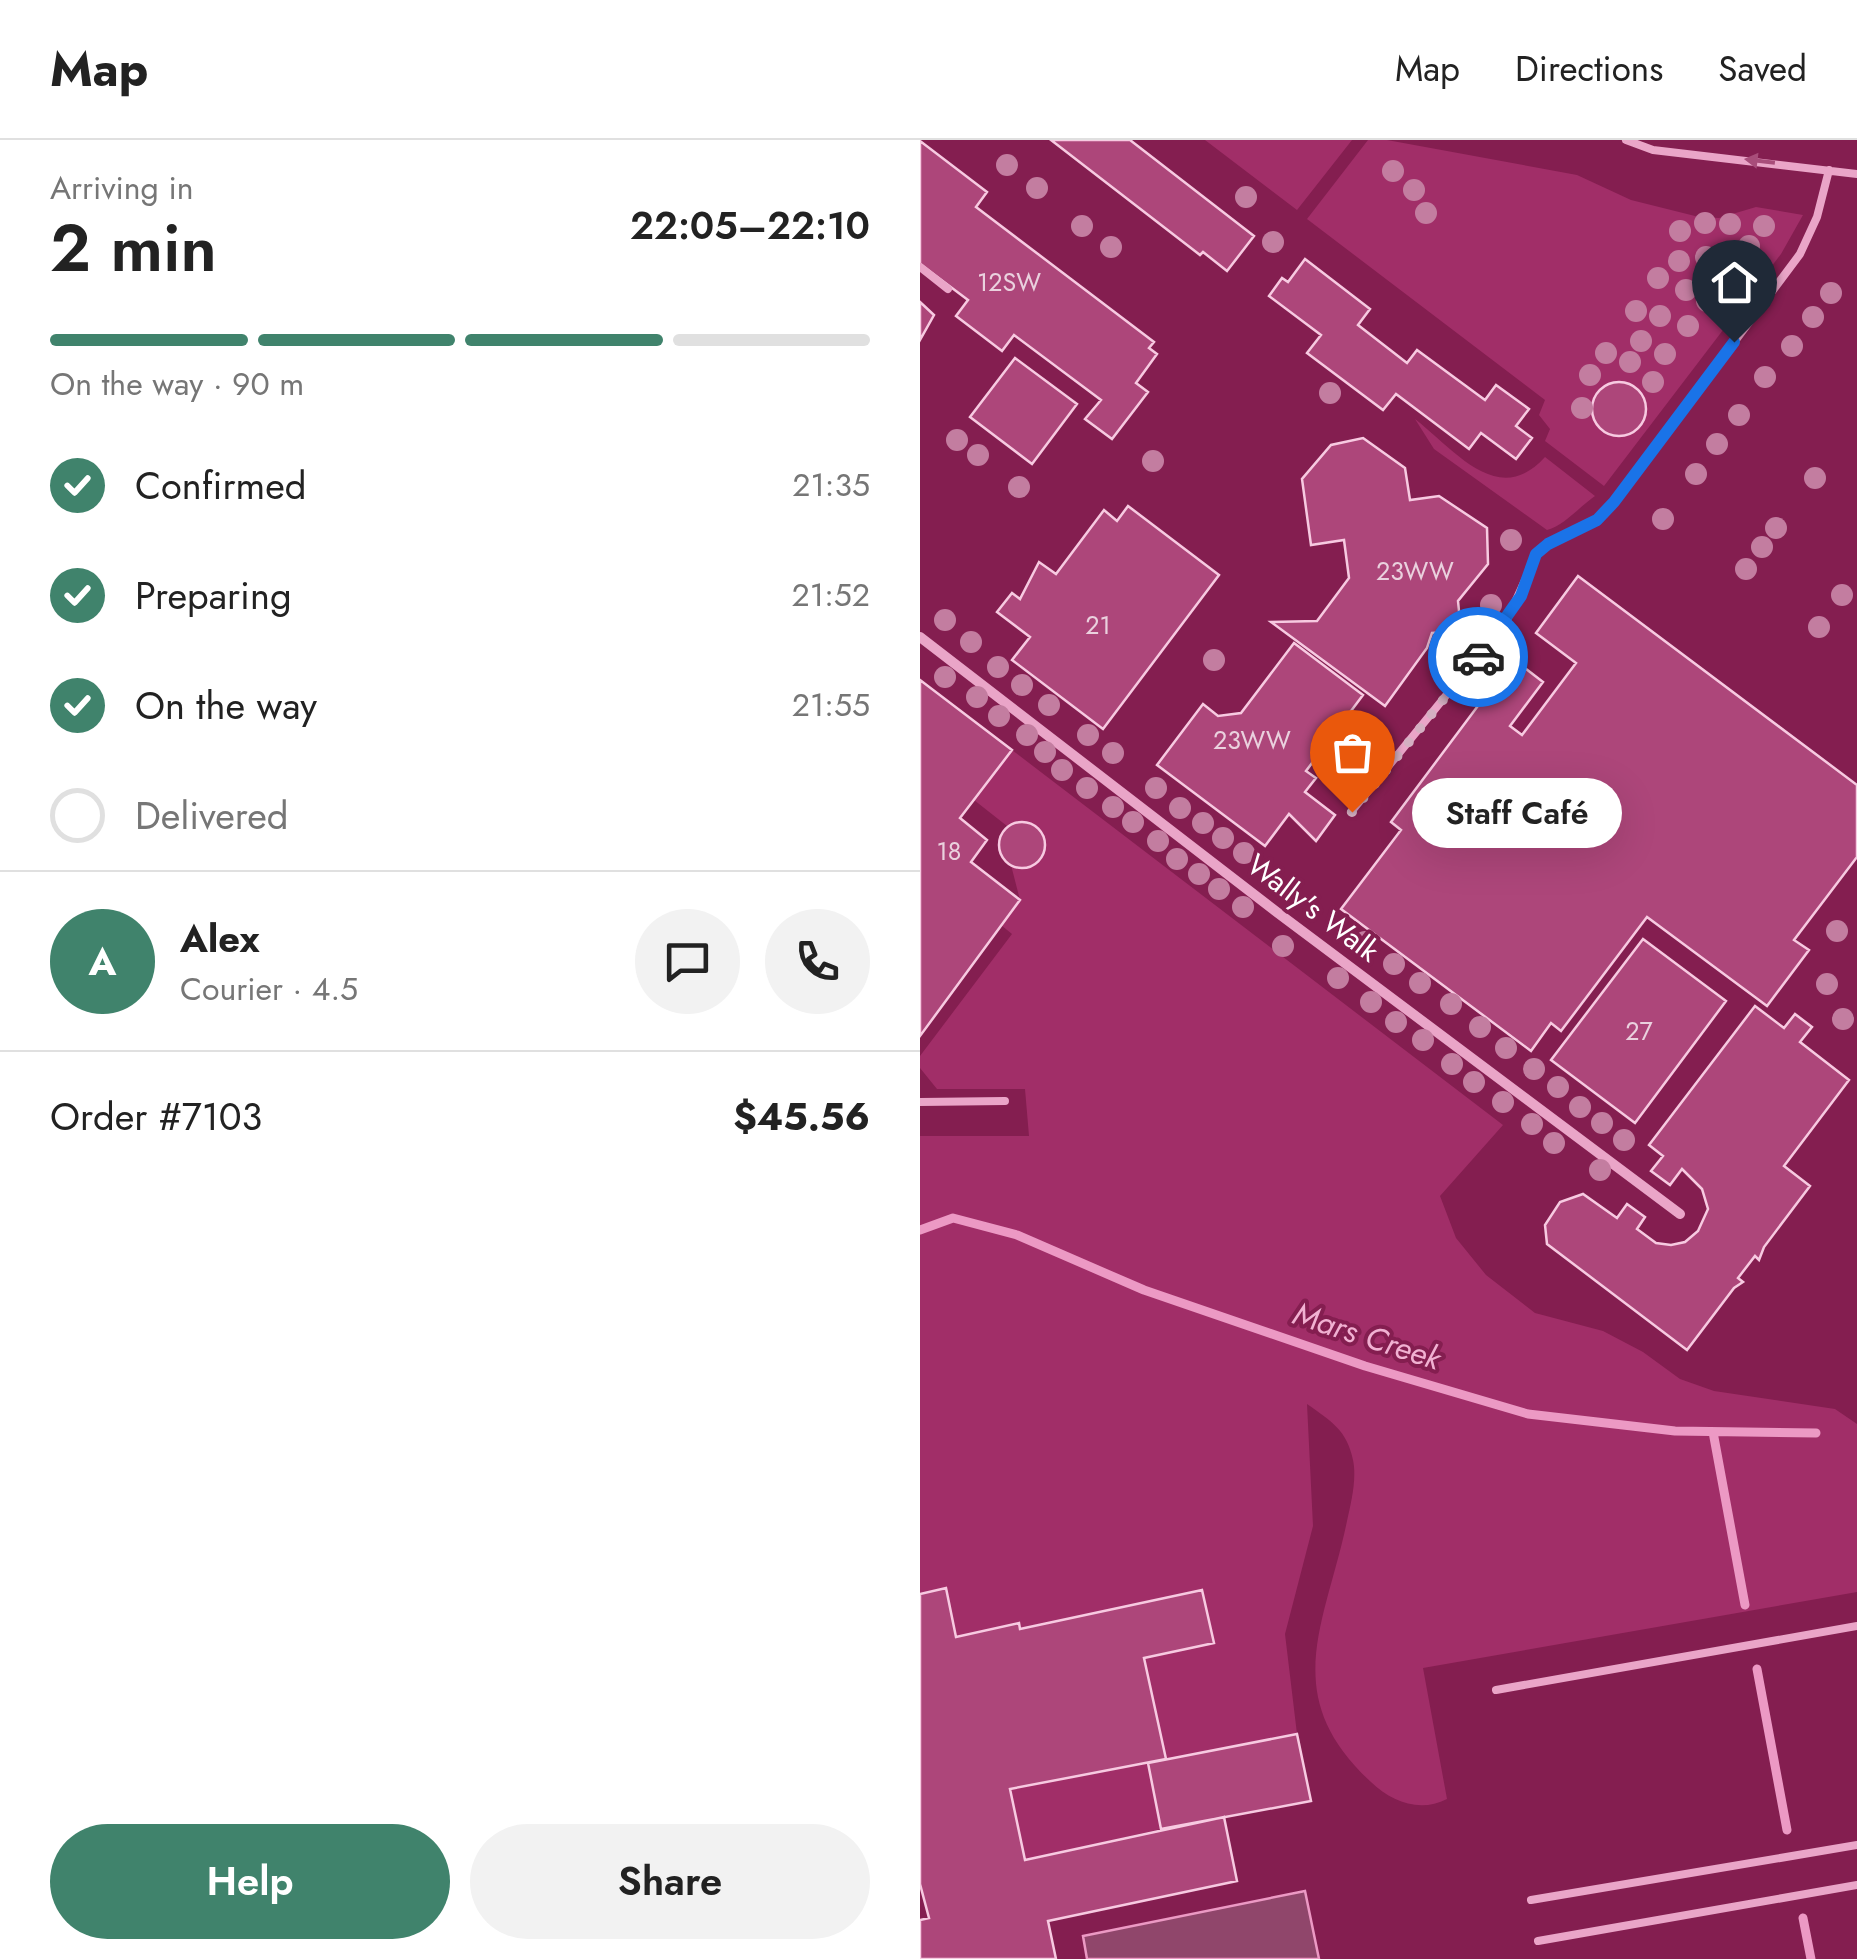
<!DOCTYPE html>
<meta charset="utf-8">
<style>
body{margin:0;font-family:Jost,sans-serif;background:#f2f2f2;color:#222;height:100vh;display:flex;flex-direction:column;font-size:38px;white-space:nowrap}
*{box-sizing:border-box;margin:0}
p{font-size:32px;color:#767676}
.icon{flex:none;width:55px;height:55px;fill:none;stroke:currentColor;stroke-width:2;stroke-linecap:round;stroke-linejoin:round}
.map{position:relative;flex:1;overflow:hidden}
.side{display:flex;flex-direction:column;background:#fff;width:920px}
.side>*{flex:none}
.pin{position:absolute;display:grid;place-items:center;width:85px;height:85px;color:#fff;margin:-102px -42px;border-radius:50% 50% 50% 0;rotate:-45deg;box-shadow:0 0 10px #0007}
.pin .icon{rotate:45deg}
.courier{position:absolute;display:grid;place-items:center;width:100px;height:100px;margin:-50px;border:8px solid #1a73e8;border-radius:50%;background:#fff;color:#222;box-shadow:0 2px 12px #0007}
.bubble{position:absolute;height:70px;border-radius:35px;background:#fff;box-shadow:0 10px 40px #0002;font-size:32px;font-weight:600;line-height:70px;text-align:center}
.headline em{font-style:normal;font-weight:600}
.headline div{display:flex;flex-direction:column-reverse}
.headline{display:flex;align-items:center;justify-content:space-between;height:170px;padding:0 50px}
h1{font-size:65px;font-weight:600;line-height:75px}
.bar{display:grid;grid-template-columns:repeat(4,1fr);gap:15px 10px;align-content:center;height:120px;padding:0 50px}
.bar i{height:12px;border-radius:8px;background:#e0e0e0}
.bar .on{background:#40836c}
.bar p{grid-column:span 4}
.line{display:flex;align-items:center;gap:25px;padding:0 50px;border-top:2px solid #e0e0e0}
.line div{flex:1}
.round{display:grid;place-items:center;flex:none;width:105px;height:105px;border-radius:52px;background:#f2f2f2}
ol{padding:0 50px;list-style:none}
li{display:flex;align-items:center;gap:30px;height:110px}
li p{margin-inline-start:auto}
li .icon{padding:10px;border-radius:50%;background:#40836c;color:#fff;stroke-width:4}
li:last-child{color:#767676}
li i{width:55px;height:55px;border:5px solid #e0e0e0;border-radius:50%}
.primary-button{display:flex;gap:20px;margin-top:auto;padding:20px 50px}
.primary-button a{flex:1;height:115px;border-radius:60px;background:#40836c;color:#fff;font-size:40px;font-weight:600;line-height:115px;text-align:center}
.primary-button a+a{background:#f2f2f2;color:#222}
header{display:flex;align-items:center;gap:60px;box-sizing:border-box;height:140px;padding:0 50px;background:#fff;border-bottom:2px solid #e0e0e0}
header strong{font-size:48px}
nav{display:flex;gap:55px;margin-inline-start:auto;font-size:35px}
main{display:flex;flex:1;min-height:0}
.map>svg:first-child{display:block}
</style>
<header>
<strong>Map</strong>
<nav><a>Map</a><a>Directions</a><a>Saved</a></nav>
</header>
<main>
<section class="side">
<div class="headline"><div><h1>2 min</h1><p>Arriving in</p></div><em>22:05–22:10</em></div>
<div class="bar"><i class="on"></i><i class="on"></i><i class="on"></i><i></i><p>On the way · 90 m</p></div>
<ol>
<li><svg class="icon" aria-label="check" viewBox="0 0 24 24"><path d="M5 12l5 5 9-10"/></svg>Confirmed<p>21:35</p></li>
<li><svg class="icon" aria-label="check" viewBox="0 0 24 24"><path d="M5 12l5 5 9-10"/></svg>Preparing<p>21:52</p></li>
<li><svg class="icon" aria-label="check" viewBox="0 0 24 24"><path d="M5 12l5 5 9-10"/></svg>On the way<p>21:55</p></li>
<li><i></i>Delivered</li>
</ol>
<div class="line" style="height:180px"><b class="round" style="background:#40836c;color:#fff">A</b><div><b>Alex</b><p>Courier · 4.5</p></div><a class="round"><svg class="icon" aria-label="chat" viewBox="0 0 24 24"><path d="M4 5h16v11H9l-5 4z"/></svg></a><a class="round"><svg class="icon" aria-label="phone" viewBox="0 0 24 24"><path d="M5 4h4l2 5-3 2q2 4 5 5l2-3 5 2v4C11 20 4 13 5 4z"/></svg></a></div>
<div class="line" style="height:130px"><div>Order #7103</div><b>$45.56</b></div>
<div class="primary-button"><a>Help</a><a>Share</a></div>
</section>
<div class="map">
<svg width="937" height="1819" viewBox="0 0 937 1819">
<rect width="100%" height="100%" fill="#841e50"/>
<path fill="#a12e68" d="M285 0H432L377 70Z
M448 0H467L657 35 711 60 779 77 799 78 836 67 883 75 861 114 684 346 625 301 630 289 619 275 625 260 387 79Z
M495 279C535 310 578 369 625 317L675 356C659 367 645 385 627 390L514 309Z
M92 610 583 985 520 1056 536 1098 566 1135 615 1173 683 1191 723 1212 760 1239 794 1251 915 1269 937 1284V1452L503 1528 527 1659C500 1673 472 1662 451 1642 357 1555 406 1483 427 1381 431 1363 437 1339 433 1320 427 1290 411 1281 387 1264L393 1386 365 1494 377 1594 246 1619 224 1518 294 1503 282 1451 100 1489 98 1483 36 1497 25 1449 0 1454V996H109L105 949H17L0 928V916L92 794 81 785 100 760 91 725H112C138 705 117 673 87 686L54 660Z
M228 1623 241 1689 105 1720 90 1649Z"/>
<path fill="#90466b" stroke="#ec99c4" stroke-width="2.5" d="M385 1751 399 1819H167L163 1796Z"/>
<g fill="none" stroke-linecap="round" stroke-linejoin="round">
<path stroke="#ec99c4" stroke-width="9" d="M0 1090 33 1078 97 1095 224 1150 445 1226 608 1274 755 1291 896 1293
M793 1292 825 1465
M837 1529 867 1690
M883 1778 891 1819"/>
</g>
<path fill="#ad467a" stroke="#f7cae1" stroke-width="2.5" d="M131 0H210L334 96 307 131 283 112 280 115Z
M0 1 67 52 56 67 234 202 229 208 237 214 216 243 228 252 192 299 165 279 181 260 94 195 82 211 36 176 48 160 0 124Z
M385 119 450 169 438 185 487 223 497 210 565 260 576 245 609 269 596 286 612 298 596 319 561 293 549 309 476 254 463 270 387 213 401 195 349 156 362 138 368 142Z
M0 162 14 175 0 200Z
M95 218 157 264 112 324 50 277Z
M672 269a27 27 0 1 1 54 0a27 27 0 1 1-54 0Z
M443 298 485 328 490 360 519 356 567 388 568 424 538 461 541 491 512 493 507 508 465 566 351 482 397 481 429 438 424 400 391 405 382 339 411 305Z
M208 366 299 435 183 589 92 520 110 497 77 472 92 453 100 459 119 422 136 434 184 370 197 381Z
M658 436 937 645V717L874 800 889 810 847 866 727 777 641 891 631 883 611 911 421 769 481 690 471 682 593 519 623 542 590 586 602 595 656 523 616 493Z
M374 503 443 555 386 631 396 638 385 652 415 675 396 701 369 674 345 706 237 625 283 564 298 576 321 573Z
M0 540 92 610 40 678 67 700 51 722 100 760 0 896Z
M79 705a23 23 0 1 1 46 0a23 23 0 1 1-46 0Z
M723 799 806 861 715 983 631 920Z
M835 866 864 888 875 874 892 887 880 902 929 940 864 1026 890 1046 844 1107 839 1120 835 1116 818 1138 823 1142 814 1148 767 1210 627 1104 625 1085 640 1062 663 1054 697 1078 707 1064 725 1077 717 1089 736 1103 751 1105 765 1102 778 1091 788 1069 782 1049 762 1029 750 1045 731 1031 743 1016 729 1005Z
M26 1448 36 1497 99 1483 100 1489 282 1450 294 1503 224 1518 246 1619 90 1649 105 1720 304 1677 317 1741 128 1781 136 1819H0V1780L9 1778 0 1744V1454Z
M377 1594 391 1661 241 1689 228 1623Z"/>
<g fill="none" stroke-linecap="round" stroke-linejoin="round">
<path stroke="#eaa5c8" stroke-width="8" d="M706 0 733 10 937 34
M0 127 28 149
M431 672 586 482 617 414 628 404 677 380 694 363 880 114 897 77 909 30
M0 962 85 961
M576 1550 937 1486
M611 1760 937 1705
M618 1801 937 1745"/>
<path stroke="#eaa5c8" stroke-width="10" d="M0 497 358 773 760 1074"/>
</g>
<g fill="#c37da0">
<circle cx="87" cy="25" r="11"/>
<circle cx="473" cy="31" r="11"/>
<circle cx="117" cy="48" r="11"/>
<circle cx="494" cy="50" r="11"/>
<circle cx="326" cy="57" r="11"/>
<circle cx="506" cy="73" r="11"/>
<circle cx="785" cy="83" r="11"/>
<circle cx="810" cy="84" r="11"/>
<circle cx="162" cy="86" r="11"/>
<circle cx="844" cy="86" r="11"/>
<circle cx="760" cy="91" r="11"/>
<circle cx="353" cy="102" r="11"/>
<circle cx="829" cy="106" r="11"/>
<circle cx="191" cy="107" r="11"/>
<circle cx="786" cy="117" r="11"/>
<circle cx="759" cy="121" r="11"/>
<circle cx="738" cy="138" r="11"/>
<circle cx="805" cy="141" r="11"/>
<circle cx="766" cy="150" r="11"/>
<circle cx="911" cy="153" r="11"/>
<circle cx="787" cy="161" r="11"/>
<circle cx="716" cy="171" r="11"/>
<circle cx="740" cy="176" r="11"/>
<circle cx="893" cy="177" r="11"/>
<circle cx="768" cy="186" r="11"/>
<circle cx="721" cy="201" r="11"/>
<circle cx="872" cy="206" r="11"/>
<circle cx="686" cy="213" r="11"/>
<circle cx="745" cy="214" r="11"/>
<circle cx="710" cy="222" r="11"/>
<circle cx="670" cy="235" r="11"/>
<circle cx="845" cy="237" r="11"/>
<circle cx="733" cy="242" r="11"/>
<circle cx="410" cy="253" r="11"/>
<circle cx="662" cy="268" r="11"/>
<circle cx="819" cy="275" r="11"/>
<circle cx="37" cy="300" r="11"/>
<circle cx="797" cy="304" r="11"/>
<circle cx="58" cy="315" r="11"/>
<circle cx="233" cy="321" r="11"/>
<circle cx="776" cy="334" r="11"/>
<circle cx="895" cy="338" r="11"/>
<circle cx="99" cy="347" r="11"/>
<circle cx="743" cy="379" r="11"/>
<circle cx="856" cy="388" r="11"/>
<circle cx="591" cy="400" r="11"/>
<circle cx="842" cy="407" r="11"/>
<circle cx="826" cy="429" r="11"/>
<circle cx="922" cy="455" r="11"/>
<circle cx="571" cy="465" r="11"/>
<circle cx="25" cy="480" r="11"/>
<circle cx="899" cy="487" r="11"/>
<circle cx="51" cy="502" r="11"/>
<circle cx="294" cy="520" r="11"/>
<circle cx="78" cy="527" r="11"/>
<circle cx="25" cy="537" r="11"/>
<circle cx="102" cy="545" r="11"/>
<circle cx="57" cy="557" r="11"/>
<circle cx="129" cy="565" r="11"/>
<circle cx="79" cy="576" r="11"/>
<circle cx="107" cy="595" r="11"/>
<circle cx="168" cy="595" r="11"/>
<circle cx="125" cy="612" r="11"/>
<circle cx="193" cy="613" r="11"/>
<circle cx="142" cy="630" r="11"/>
<circle cx="167" cy="648" r="11"/>
<circle cx="236" cy="648" r="11"/>
<circle cx="193" cy="667" r="11"/>
<circle cx="260" cy="668" r="11"/>
<circle cx="213" cy="682" r="11"/>
<circle cx="283" cy="683" r="11"/>
<circle cx="303" cy="698" r="11"/>
<circle cx="238" cy="701" r="11"/>
<circle cx="324" cy="713" r="11"/>
<circle cx="257" cy="719" r="11"/>
<circle cx="279" cy="734" r="11"/>
<circle cx="299" cy="749" r="11"/>
<circle cx="323" cy="767" r="11"/>
<circle cx="917" cy="791" r="11"/>
<circle cx="445" cy="802" r="11"/>
<circle cx="363" cy="806" r="11"/>
<circle cx="474" cy="824" r="11"/>
<circle cx="418" cy="838" r="11"/>
<circle cx="500" cy="843" r="11"/>
<circle cx="907" cy="844" r="11"/>
<circle cx="451" cy="862" r="11"/>
<circle cx="531" cy="864" r="11"/>
<circle cx="923" cy="879" r="11"/>
<circle cx="476" cy="882" r="11"/>
<circle cx="560" cy="887" r="11"/>
<circle cx="503" cy="900" r="11"/>
<circle cx="586" cy="908" r="11"/>
<circle cx="532" cy="924" r="11"/>
<circle cx="614" cy="929" r="11"/>
<circle cx="554" cy="942" r="11"/>
<circle cx="638" cy="947" r="11"/>
<circle cx="583" cy="962" r="11"/>
<circle cx="660" cy="967" r="11"/>
<circle cx="682" cy="983" r="11"/>
<circle cx="612" cy="984" r="11"/>
<circle cx="704" cy="1000" r="11"/>
<circle cx="634" cy="1003" r="11"/>
<circle cx="680" cy="1030" r="11"/>
</g>
<defs><path id="oneway-solid" d="M-6-.8H1V-3.2L6.5 0L1 3.2V.8H-6Z" transform="scale(2.5)"/></defs>
<use fill="#a84d7a" href="#oneway-solid" transform="translate(840 21) rotate(-173)"/>
<g fill="none" stroke-linecap="round" stroke-linejoin="round">
<path stroke="#d4b0c2" stroke-width="10" stroke-dasharray="0 18" d="M432 672 558 517"/>
<path stroke="#1a73e8" stroke-width="12" d="M558 517 601 456 616 414 628 404 677 380 694 362 814 202"/>
</g>
<g text-anchor="middle" stroke-width="8" stroke-linejoin="round" paint-order="stroke">
<g font-size="25" fill="#ead1de">
<text x="89" y="151">12SW</text>
<text x="495" y="440">23WW</text>
<text x="178" y="494">21</text>
<text x="332" y="609">23WW</text>
<text x="29" y="720">18</text>
<text x="719" y="900">27</text>
</g>
<g font-size="30" fill="#fff" stroke="#841e50">
<text transform="translate(393 768) rotate(37)" y="10">Wally's Walk</text>
</g>
<g font-size="32" font-style="italic" fill="#f1b1d2" stroke="#841e50">
<text transform="translate(447 1196) rotate(18)" y="11">Mars Creek</text>
</g>
</g>
</svg>
<div class="pin" style="left:432px;top:672px;background:#ea580c"><svg class="icon" aria-label="bag" viewBox="0 0 24 24"><path d="M5 8h14l-1 12H6zM9 8a3 3 0 0 1 6 0"/></svg></div>
<div class="pin" style="left:814px;top:202px;background:#1f2937"><svg class="icon" aria-label="home" viewBox="0 0 24 24"><path d="M3 11l9-7 9 7M6 9v11h12V9"/></svg></div>
<div class="courier" style="left:558px;top:517px"><svg class="icon" aria-label="car" viewBox="0 0 24 24"><path d="M5 17H2v-5l4-1 3-4h7l3 4 3 1v5h-3M9 17h6M6 11h13"/><circle cx="7" cy="17" r="2"/><circle cx="17" cy="17" r="2"/></svg></div>
<div class="bubble" style="left:492px;top:638px;width:210px">Staff Café</div>
</div>
</main>
